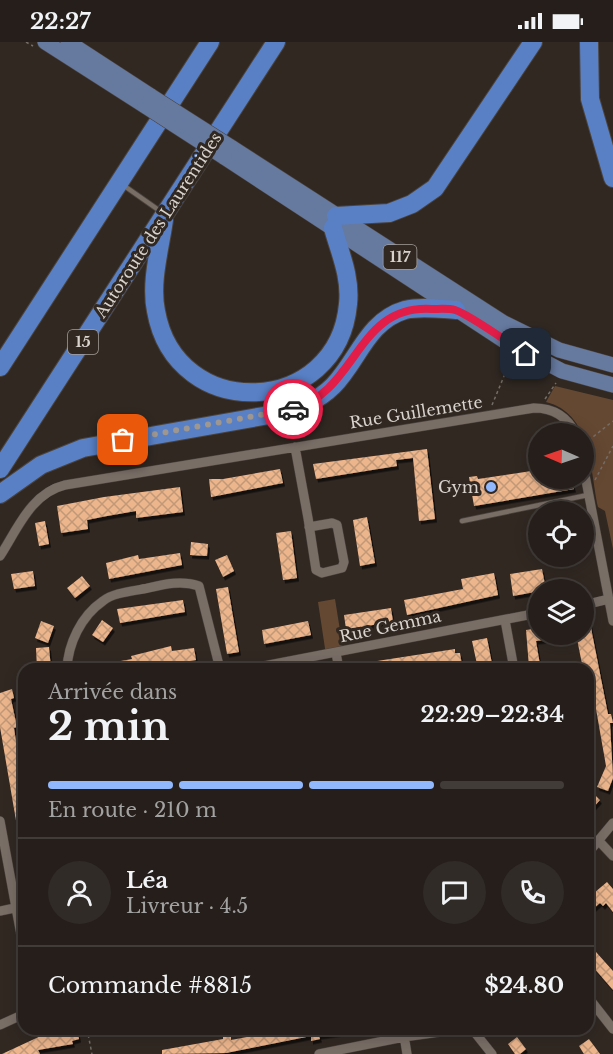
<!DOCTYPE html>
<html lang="fr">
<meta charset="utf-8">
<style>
body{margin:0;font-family:"Libre Baskerville",serif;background:#312b27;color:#f1f3f6;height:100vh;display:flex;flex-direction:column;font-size:22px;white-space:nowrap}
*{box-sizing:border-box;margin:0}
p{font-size:20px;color:#a3a2a2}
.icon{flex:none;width:33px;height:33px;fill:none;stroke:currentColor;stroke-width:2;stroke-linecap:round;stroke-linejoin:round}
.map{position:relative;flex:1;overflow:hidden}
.sheet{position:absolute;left:18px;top:621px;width:576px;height:372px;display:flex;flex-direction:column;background:#251e1a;border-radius:18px;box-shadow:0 3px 15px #0003,0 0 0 2px #423c39}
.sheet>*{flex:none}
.needle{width:39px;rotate:272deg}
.controls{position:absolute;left:528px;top:381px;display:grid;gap:12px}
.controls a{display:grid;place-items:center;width:66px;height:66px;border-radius:50%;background:#251e1a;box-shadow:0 3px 15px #0003,0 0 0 2px #423c39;font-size:30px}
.pin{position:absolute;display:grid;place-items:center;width:51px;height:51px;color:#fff;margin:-26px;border-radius:12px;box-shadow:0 3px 9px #0006}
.courier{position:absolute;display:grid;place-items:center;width:60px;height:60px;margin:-30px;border:4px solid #e11d48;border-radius:50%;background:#fff;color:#222;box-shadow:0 2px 8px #0007}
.summary em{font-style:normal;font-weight:700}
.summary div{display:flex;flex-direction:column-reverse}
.summary{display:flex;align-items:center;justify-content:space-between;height:102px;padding:0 30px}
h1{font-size:39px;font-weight:700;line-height:45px}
.bar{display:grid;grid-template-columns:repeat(4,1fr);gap:9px 6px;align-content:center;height:72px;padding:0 30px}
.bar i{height:8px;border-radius:4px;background:#423c39}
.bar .on{background:#91b8fd}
.bar p{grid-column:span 4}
.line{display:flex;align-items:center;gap:15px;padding:0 30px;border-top:2px solid #423c39}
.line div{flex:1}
.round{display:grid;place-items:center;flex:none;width:63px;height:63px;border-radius:32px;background:#312b27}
.status{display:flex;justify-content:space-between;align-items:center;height:42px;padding:0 30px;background:#251e1a;direction:ltr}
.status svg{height:16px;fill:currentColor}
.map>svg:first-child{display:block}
</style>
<div class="status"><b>22:27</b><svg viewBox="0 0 49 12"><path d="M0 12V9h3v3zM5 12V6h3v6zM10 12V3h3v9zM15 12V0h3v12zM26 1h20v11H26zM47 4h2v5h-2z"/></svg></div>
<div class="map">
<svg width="613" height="1012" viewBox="0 0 613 1012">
<defs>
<pattern id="building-cross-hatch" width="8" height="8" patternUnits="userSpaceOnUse" patternTransform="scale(1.5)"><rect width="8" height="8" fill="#ecb58c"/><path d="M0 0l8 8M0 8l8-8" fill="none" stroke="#c19878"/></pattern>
<filter id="shadow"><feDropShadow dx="2" dy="3.5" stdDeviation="0" flood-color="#0009"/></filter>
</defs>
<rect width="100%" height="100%" fill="#312822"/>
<path fill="#654832" d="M555 344 613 358V507L605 469 598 465C590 426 591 371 546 360Z
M335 557 343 607 326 613 318 560Z"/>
<path fill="url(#building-cross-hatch)" filter="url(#shadow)" d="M427 407 435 477 419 479 413 416 396 418 397 424 316 437 313 422Z
M280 427 283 441 211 455 209 437H223Z
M538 428V436H571L574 447 474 464 469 435 477 434 478 437Z
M180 445 183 470 136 476V469L107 474 87 478 88 487 61 491 57 464 104 455Z
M367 475 375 521 360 524 353 478Z
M45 479 49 502 39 504 35 481Z
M291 489 297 536 283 538 276 491Z
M191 500 208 502 207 514 190 513Z
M180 511 182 523 109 537 106 521 138 513 139 517Z
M227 513 234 529 223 535 215 518Z
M542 527 546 548 513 554 510 532Z
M33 529 35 544 14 547 11 532Z
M494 531 498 553 407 573 404 558 463 547 461 537Z
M82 534 90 544 75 556 67 546Z
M228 545 239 610 227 612 216 547Z
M183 558 185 570 120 581 117 567Z
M391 566 393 580 346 587 344 573Z
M102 578 113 586 103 600 92 593Z
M41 579 54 584 48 601 35 596Z
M308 579 311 593 264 602 262 588Z
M590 581 608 672H611L613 681H610L613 736 608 749 597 745 606 724 590 633 588 627H583L576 592H584V582Z
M538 586V592H553V597L536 599 540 623 529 625 526 588Z
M487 596 493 627H478L472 599Z
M171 604 172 609 194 606 196 618 141 627H98V623L132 617 131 614Z
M49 605 51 627H37L36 606Z
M455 607V611H460L462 623 436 627H433L432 621 395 627H351V623Z
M12 647 14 656 11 657 17 685 14 686 17 706H21L22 713 19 714 24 740V802H20L0 685V651Z
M591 749 600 758 588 771V753Z
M607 840 613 847V870L606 861 603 864 600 861 588 871V856Z
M588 901 613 929V948L588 919Z
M64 987H77L79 997 72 999 73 1002 38 1008 40 1012H2L45 992Z
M288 987H340V991L319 994 320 997 311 999V994L226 1011 162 1012V1008L223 997V995L231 994V998Z
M517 995 526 1007 520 1012H515L508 1002Z
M589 997 600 1012H584L579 1004Z"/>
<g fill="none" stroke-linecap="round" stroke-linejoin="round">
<g stroke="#4b433d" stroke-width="6">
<path id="lane" d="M123 143 160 169
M462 479 588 453"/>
</g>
<g stroke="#4b433d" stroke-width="10">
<path id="street" d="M295 405 308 476 316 528 322 531 342 526 344 520 337 483 332 481 309 485
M584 428 613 579
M0 514C17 488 31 451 65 443L534 366C553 366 567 374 576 392
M584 563 609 557
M505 578 514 627
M336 611 339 627
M67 627C68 602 81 574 103 559 114 550 135 549 148 546 165 542 182 538 199 544L220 627
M248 627 538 571
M0 779 24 909
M598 798 613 814
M588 811 613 781
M0 869 24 864
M588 955 613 987
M0 983 24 972
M403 987 407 1012
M472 987 492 1012
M319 1012 404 995 461 987"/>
</g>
<g stroke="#4b433d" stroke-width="16">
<path id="primary" d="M45 0 145 64
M68 0 151 54
M231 105 504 281 559 308 613 323
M224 115 503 298 562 329 613 343"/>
</g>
<g stroke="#4b433d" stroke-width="20">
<path id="highway" d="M589 0 590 57 613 136
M336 174 389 171 412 162 435 146 533 0
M164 178C160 207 150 240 156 269 176 382 338 375 348 262 351 235 340 211 333 186
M0 325 210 0
M0 427 276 0
M0 452 41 423 83 406 275 372C297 367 317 360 333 344 358 319 367 279 405 268 421 264 439 267 456 268"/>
</g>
<path stroke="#756d67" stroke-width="1.5" stroke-dasharray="3 3" stroke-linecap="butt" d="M26 0 33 4
M545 357 556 341
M492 363 507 327 504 312
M584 402 613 379
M595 438 613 404
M87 987 92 1012"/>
<use href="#lane" stroke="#796e66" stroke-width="4.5"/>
<use href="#street" stroke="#796e66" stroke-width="9"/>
<use href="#primary" stroke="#66799f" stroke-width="15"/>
<use href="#highway" stroke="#5980c5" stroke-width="18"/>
<g stroke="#4b433d" stroke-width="16" stroke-linecap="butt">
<path id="primary-bridge" d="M151 54 231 105
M145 64 224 115"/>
</g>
<use href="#primary-bridge" stroke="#66799f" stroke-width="15"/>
</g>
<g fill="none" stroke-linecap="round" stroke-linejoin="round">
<path stroke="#9e9691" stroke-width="6" stroke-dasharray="0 10.8" d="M123 398 293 367"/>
<path stroke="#e11d48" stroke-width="8" d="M293 367C358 349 356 262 432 267 439 267 448 266 455 268 469 272 510 302 526 312"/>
</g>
<circle fill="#91b8fd" stroke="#312822" stroke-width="2" cx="491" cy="445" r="6"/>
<g text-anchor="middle" stroke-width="6" stroke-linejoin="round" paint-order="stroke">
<g fill="#312822" stroke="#a69f9a" stroke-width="1.5">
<rect x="383.5" y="203" width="33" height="24" rx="4.5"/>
<rect x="68" y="288" width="30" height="24" rx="4.5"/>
</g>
<g font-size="15" font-weight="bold" fill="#d8d2cd">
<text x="400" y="220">117</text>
<text x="83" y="305">15</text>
</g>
<g font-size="16" fill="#d8d2cd" stroke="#312822">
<text transform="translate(158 183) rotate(-57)" y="6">Autoroute des Laurentides</text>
<text transform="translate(416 370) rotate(-9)" y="6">Rue Guillemette</text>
<text transform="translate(390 584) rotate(-12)" y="6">Rue Gemma</text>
</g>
<g font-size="16" fill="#d8d2cd" stroke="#312822" text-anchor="end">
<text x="479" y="451">Gym</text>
</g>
</g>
</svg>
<div class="controls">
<a><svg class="needle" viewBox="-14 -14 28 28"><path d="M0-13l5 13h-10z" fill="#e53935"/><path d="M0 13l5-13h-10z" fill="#a3a2a2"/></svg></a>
<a><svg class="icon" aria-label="locate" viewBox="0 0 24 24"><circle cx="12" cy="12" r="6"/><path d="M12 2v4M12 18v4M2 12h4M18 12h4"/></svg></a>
<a><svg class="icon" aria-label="layers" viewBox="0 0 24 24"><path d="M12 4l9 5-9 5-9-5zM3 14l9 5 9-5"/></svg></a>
</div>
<div class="pin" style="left:123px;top:398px;background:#ea580c"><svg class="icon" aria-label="bag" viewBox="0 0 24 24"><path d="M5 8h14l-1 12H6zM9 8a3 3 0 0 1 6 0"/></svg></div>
<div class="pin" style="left:526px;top:312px;background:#1f2937"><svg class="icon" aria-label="home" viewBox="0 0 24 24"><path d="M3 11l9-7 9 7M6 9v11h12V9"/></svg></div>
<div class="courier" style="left:293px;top:367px"><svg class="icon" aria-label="car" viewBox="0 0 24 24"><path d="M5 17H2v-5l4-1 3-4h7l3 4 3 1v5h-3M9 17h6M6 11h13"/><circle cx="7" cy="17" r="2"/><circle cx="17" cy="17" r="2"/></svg></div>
<section class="sheet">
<div class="summary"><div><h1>2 min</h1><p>Arrivée dans</p></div><em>22:29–22:34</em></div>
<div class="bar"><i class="on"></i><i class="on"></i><i class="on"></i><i></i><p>En route · 210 m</p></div>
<div class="line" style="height:108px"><a class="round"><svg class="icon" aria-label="person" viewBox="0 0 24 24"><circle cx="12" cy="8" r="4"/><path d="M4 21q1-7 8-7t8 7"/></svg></a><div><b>Léa</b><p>Livreur · 4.5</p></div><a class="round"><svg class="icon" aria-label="chat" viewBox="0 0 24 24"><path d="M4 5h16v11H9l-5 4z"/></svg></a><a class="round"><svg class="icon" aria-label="phone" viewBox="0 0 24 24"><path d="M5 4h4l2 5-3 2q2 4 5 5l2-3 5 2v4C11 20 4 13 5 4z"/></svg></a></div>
<div class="line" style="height:78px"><div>Commande #8815</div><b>$24.80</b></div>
</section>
</div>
